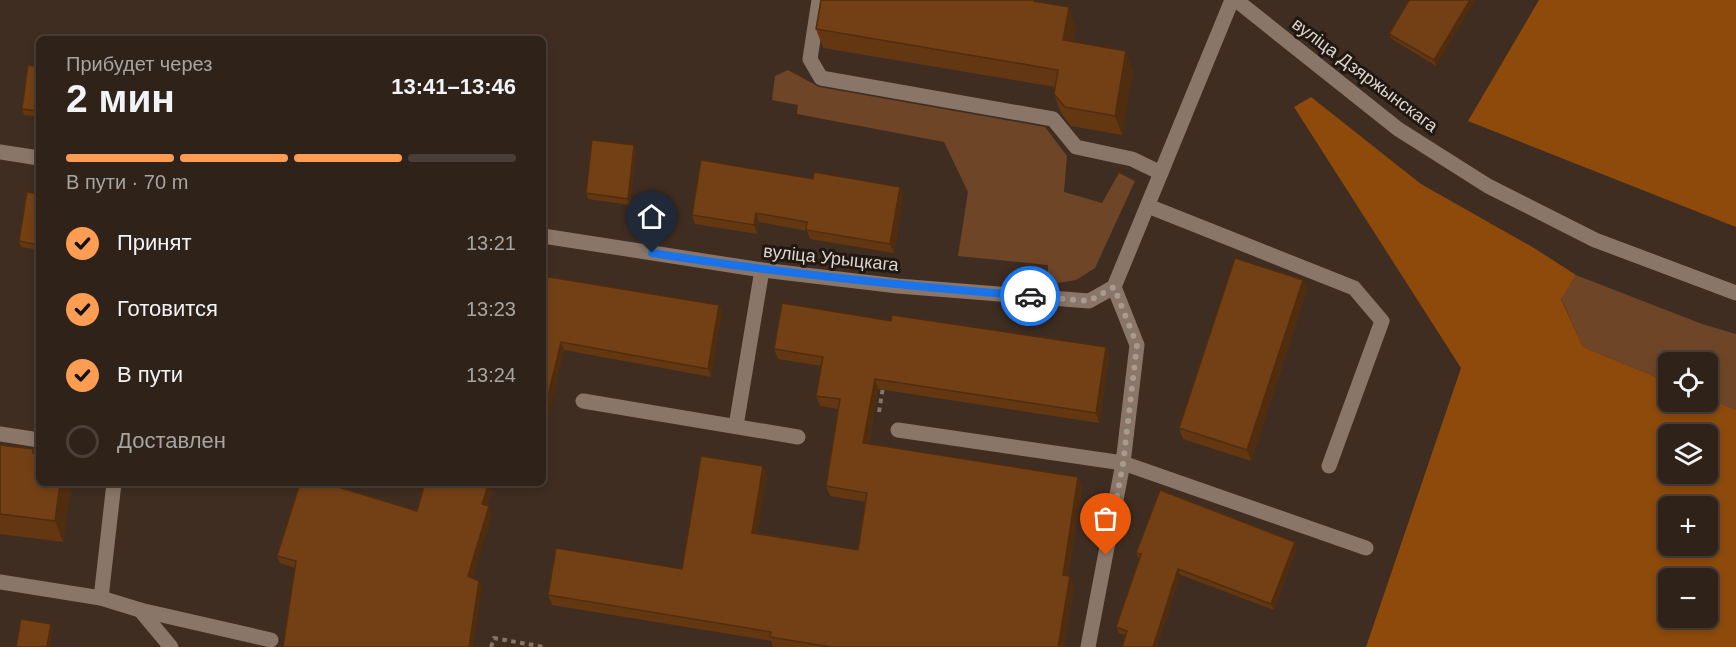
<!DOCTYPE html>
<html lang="ru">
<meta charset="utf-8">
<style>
body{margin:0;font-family:Arial,sans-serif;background:#3b2f26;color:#f1f3f6;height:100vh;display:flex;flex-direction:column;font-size:22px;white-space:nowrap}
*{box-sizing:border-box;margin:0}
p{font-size:20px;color:#a7a4a2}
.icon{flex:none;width:33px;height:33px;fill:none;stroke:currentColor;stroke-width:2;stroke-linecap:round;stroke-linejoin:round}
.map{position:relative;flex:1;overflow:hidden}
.sheet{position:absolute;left:36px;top:36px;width:510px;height:450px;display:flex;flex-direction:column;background:#2f2219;border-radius:9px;box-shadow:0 3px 9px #0003,0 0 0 2px #4a3f38}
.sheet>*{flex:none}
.controls{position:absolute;left:1658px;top:352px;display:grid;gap:12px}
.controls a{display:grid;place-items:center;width:60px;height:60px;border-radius:9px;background:#2f2219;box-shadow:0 3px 9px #0003,0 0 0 2px #4a3f38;font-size:30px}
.pin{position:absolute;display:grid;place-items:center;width:51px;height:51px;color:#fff;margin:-62px -26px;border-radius:50% 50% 50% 0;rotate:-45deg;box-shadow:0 0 6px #0007}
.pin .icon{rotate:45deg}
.courier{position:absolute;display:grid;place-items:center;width:60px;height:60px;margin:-30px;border:4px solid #1a73e8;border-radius:50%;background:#fff;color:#222;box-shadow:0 2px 8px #0007}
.summary em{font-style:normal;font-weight:600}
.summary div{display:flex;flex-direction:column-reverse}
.summary{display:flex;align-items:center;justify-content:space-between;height:102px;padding:0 30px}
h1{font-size:39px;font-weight:600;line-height:45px}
.bar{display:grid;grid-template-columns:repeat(4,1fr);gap:9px 6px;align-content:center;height:72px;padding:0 30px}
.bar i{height:8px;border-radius:4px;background:#4a3f38}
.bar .current{background:#fc9d53}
.bar p{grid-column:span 4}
ol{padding:0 30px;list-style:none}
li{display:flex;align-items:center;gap:18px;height:66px}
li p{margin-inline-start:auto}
li .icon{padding:6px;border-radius:50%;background:#fc9d53;color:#111;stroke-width:4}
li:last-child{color:#a7a4a2}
li i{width:33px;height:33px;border:3px solid #4a3f38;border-radius:50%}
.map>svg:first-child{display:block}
</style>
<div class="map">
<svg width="1736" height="647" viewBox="0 0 1736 647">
<rect width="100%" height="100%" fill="#3f2d21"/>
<path fill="#6e4527" d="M788 70 819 87 1045 127 1067 156 1064 192 1102 203 1119 173 1135 181 1095 268 1076 280 1057 283 1048 275V265L958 256 968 192 944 142 797 114 798 105 772 100 775 76Z
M1576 275 1702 324 1736 334V410L1707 398V363H1668V382L1583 347 1561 298Z"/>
<path fill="#8d4a0b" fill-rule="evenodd" d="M1539 0H1736V227L1468 121Z
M1311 97 1421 184 1534 248 1576 275 1561 299 1583 347 1668 382V402H1707V398L1736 410V647H1366L1461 368 1294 107ZM1668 435H1707V474H1668ZM1668 507H1707V546H1668ZM1668 579H1707V618H1668Z"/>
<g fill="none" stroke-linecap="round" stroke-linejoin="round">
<path stroke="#84756a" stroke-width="4" stroke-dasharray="4.5 4.5" stroke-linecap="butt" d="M879 412 883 387
M491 647 494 638 544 647"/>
<path stroke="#8a7668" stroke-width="15" d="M819 0 810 59 821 78 1053 119 1076 147 1132 159 1161 173
M1148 206 1354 288 1382 321 1329 466
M583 401 798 437
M736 426 762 270
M898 430 1123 463 1366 548
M0 434 39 440
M101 598 114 483
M140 610 271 640
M1088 647 1123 463 1137 345 1114 287"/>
<path stroke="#8a7668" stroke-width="15" d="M0 152 39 158
M543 236 762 270 898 286 1089 301 1114 287 1232 0
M0 582 101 598 140 610 171 647"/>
<path stroke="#8a7668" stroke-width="15" d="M1236 0 1398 129 1488 186 1595 240 1736 293"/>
</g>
<path fill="#633712" d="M1475 0 1436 66 1392 39 1389 34Z
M1036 1 1076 26 1073 42 1133 70 1122 135 1071 126 1061 113 1054 94 1055 87 823 48 816 29Z
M39 67V117L24 115 22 109Z
M636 151 630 205 588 199 586 193Z
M39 194V250L21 247 19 241Z
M903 196 894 253 810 239 807 231 759 222 757 234 695 224 692 215Z
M543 276 719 305 722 312 711 377 564 350 547 420 543 421Z
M1303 280 1307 291 1251 461 1183 439 1179 428Z
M891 321 1106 347 1109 357 1099 423 878 389 869 444 1078 477 1082 487 1068 576 1074 586 1064 647H773L771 641 552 605 548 595 682 569 767 476 757 533 858 550 866 502 830 496 826 486 838 409 820 406 816 396 822 366 778 359 774 349Z
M0 445 39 483H71L63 542 0 534Z
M489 483 492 491 487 506 492 514 472 578 479 581 482 588 295 568 280 563 277 556 417 511Z
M1297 547 1274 610 1181 575 1125 635 1119 633 1116 627 1139 559 1136 553Z"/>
<path fill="#502d0f" d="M1470 0H1475L1436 66 1434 60Z
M1069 7 1076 26 1070 59 1063 40Z
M1126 51 1133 70 1122 135 1115 116Z
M634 145 636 151 630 205 628 199Z
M900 187 903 196 894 253 890 244Z
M756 213 759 222 757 234 754 225Z
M1303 280 1307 291 1251 461 1247 450Z
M719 305 722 312 711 377 708 369Z
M561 342 564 350 547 420 544 412Z
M1106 347 1109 357 1099 423 1096 413Z
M875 379 878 389 867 453 863 443Z
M763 466 767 476 756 543 752 533Z
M1078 477 1082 487 1067 585 1063 575Z
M60 483H71L63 542 55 521Z
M489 483 492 491 485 512 482 504Z
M489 506 492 514 471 583 468 576Z
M1295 542 1297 547 1274 610 1271 604Z
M1178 569 1181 575 1157 647H1153Z
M1070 576 1074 586 1064 647H1058Z
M479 581 482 588 473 647H469Z
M51 624 53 630 50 647H47Z"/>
<path fill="#734015" stroke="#502d0f" stroke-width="1.5" d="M821 0H1034V1L1069 7 1063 40 1126 51 1115 116 1065 107 1054 94 1058 70 816 29Z
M1409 0H1470L1434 60 1389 34Z
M28 65 39 67V111L22 109Z
M592 140 634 145 628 199 586 193Z
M701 160 813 179 814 172 900 187 890 244 806 230 807 222 756 213 754 225 692 215Z
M27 192 39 194V245L19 241Z
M1235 258 1303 280 1247 450 1179 428Z
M543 276 719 305 708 369 561 342 544 412 543 413Z
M782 303 891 321 892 315 1106 347 1096 413 875 379 863 443 1078 477 1063 575 1070 576 1058 647H831L770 637 771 632 548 595 556 548 682 569 701 456 763 466 752 533 858 550 867 493 826 486 840 399 816 396 823 357 774 349Z
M0 445 33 449V453L39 454V483H60L55 521 0 514Z
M300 483H325L417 511 425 483H489L482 504 489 506 468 576 479 581 469 647H283L296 561 277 556Z
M1160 490 1295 542 1271 604 1178 569 1153 647H1122L1127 631 1116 627 1141 554 1136 553Z
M21 619 51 624 47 647H16Z"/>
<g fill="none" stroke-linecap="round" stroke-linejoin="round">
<path stroke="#a79a90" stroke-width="6" stroke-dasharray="0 10.8" d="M1030 296 1089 301 1114 287 1137 345 1123 464 1106 555"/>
<path stroke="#1a73e8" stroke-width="8" d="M652 253C778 273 904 286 1030 296"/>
</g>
<g text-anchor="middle" stroke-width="6" stroke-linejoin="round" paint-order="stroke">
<g font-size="18" fill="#dfd4cc" stroke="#201812">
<text transform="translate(1365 75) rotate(37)" y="6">вуліца Дзяржынскага</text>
<text transform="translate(831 258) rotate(6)" y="6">вуліца Урыцкага</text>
</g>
</g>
</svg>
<div class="controls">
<a><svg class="icon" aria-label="locate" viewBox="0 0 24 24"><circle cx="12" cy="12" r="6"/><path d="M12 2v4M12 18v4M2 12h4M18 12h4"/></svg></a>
<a><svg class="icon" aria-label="layers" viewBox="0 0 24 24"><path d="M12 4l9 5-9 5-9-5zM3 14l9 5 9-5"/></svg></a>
<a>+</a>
<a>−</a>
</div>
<div class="pin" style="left:1106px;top:555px;background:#ea580c"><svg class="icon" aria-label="bag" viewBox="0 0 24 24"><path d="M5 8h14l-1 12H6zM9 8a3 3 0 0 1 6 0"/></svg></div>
<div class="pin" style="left:652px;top:253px;background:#1f2937"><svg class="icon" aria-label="home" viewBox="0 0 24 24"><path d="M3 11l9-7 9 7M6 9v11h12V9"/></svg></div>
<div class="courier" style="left:1030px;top:296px"><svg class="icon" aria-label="car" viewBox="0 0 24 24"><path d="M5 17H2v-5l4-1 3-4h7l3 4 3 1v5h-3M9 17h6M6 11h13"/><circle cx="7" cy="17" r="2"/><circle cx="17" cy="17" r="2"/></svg></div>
<section class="sheet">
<div class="summary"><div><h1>2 мин</h1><p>Прибудет через</p></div><em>13:41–13:46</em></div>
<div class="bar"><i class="current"></i><i class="current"></i><i class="current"></i><i></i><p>В пути · 70 m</p></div>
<ol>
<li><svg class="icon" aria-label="check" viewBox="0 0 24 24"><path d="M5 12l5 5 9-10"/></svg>Принят<p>13:21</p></li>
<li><svg class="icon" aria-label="check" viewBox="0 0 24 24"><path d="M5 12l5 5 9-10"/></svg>Готовится<p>13:23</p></li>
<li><svg class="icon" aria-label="check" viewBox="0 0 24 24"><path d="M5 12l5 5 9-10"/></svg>В пути<p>13:24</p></li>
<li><i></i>Доставлен</li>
</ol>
</section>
</div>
